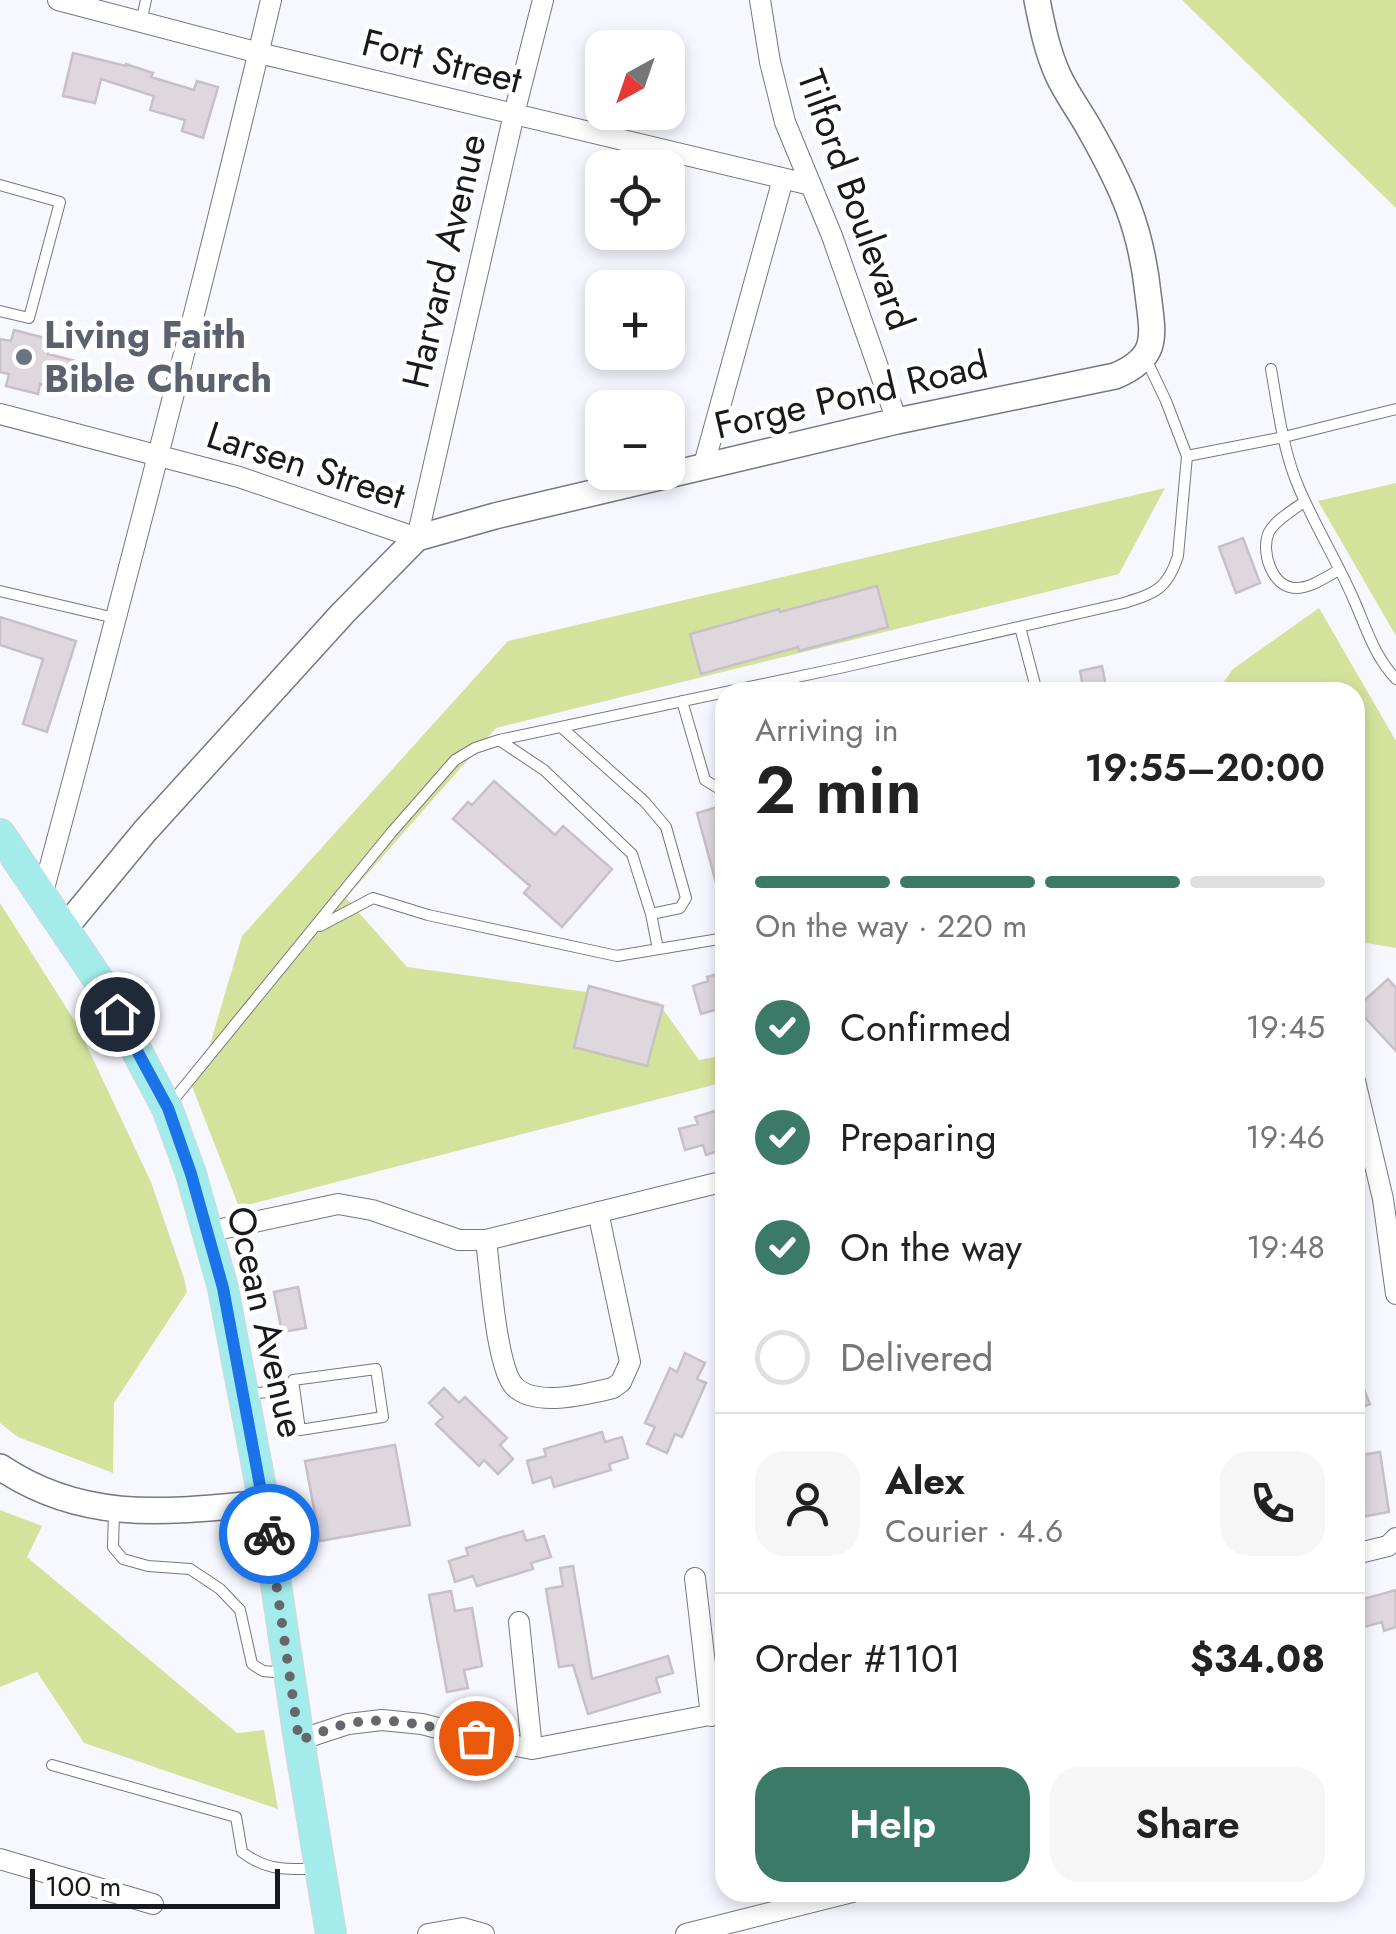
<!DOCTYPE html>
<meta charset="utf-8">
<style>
body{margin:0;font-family:Jost,sans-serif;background:#f6f6f6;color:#222;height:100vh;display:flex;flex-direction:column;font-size:38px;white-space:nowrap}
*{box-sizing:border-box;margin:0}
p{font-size:32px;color:#767676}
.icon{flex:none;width:55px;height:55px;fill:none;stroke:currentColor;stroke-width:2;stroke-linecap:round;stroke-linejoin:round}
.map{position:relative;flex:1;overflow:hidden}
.panel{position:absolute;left:715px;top:682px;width:650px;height:1220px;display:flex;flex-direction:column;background:#fff;border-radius:30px;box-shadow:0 5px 15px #0003}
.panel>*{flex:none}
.needle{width:65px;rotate:220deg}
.tools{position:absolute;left:585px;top:30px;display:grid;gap:20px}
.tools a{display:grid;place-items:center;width:100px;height:100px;border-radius:20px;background:#fff;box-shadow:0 5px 15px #0003;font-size:50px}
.scale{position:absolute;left:30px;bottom:25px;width:250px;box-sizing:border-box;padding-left:10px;border:5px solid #18191c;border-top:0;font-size:28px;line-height:35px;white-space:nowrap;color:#18191c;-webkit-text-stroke:8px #fff;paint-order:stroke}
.pin{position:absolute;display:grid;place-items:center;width:85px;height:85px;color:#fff;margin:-42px;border:5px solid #fff;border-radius:50%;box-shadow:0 2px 10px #0007}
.courier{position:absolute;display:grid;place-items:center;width:100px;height:100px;margin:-50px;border:8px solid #1a73e8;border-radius:50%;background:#fff;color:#222;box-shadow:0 2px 12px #0007}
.summary em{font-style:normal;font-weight:600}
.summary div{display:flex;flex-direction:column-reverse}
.summary{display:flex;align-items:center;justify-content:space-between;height:170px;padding:0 40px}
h1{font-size:65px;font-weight:600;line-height:75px}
.bar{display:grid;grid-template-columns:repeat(4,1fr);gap:15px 10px;align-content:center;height:120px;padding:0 40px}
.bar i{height:12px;border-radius:8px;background:#e0e0e0}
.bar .on{background:#3b7a67}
.bar p{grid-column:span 4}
.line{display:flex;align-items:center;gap:25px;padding:0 40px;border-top:2px solid #e0e0e0}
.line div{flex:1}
.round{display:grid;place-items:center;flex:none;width:105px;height:105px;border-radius:30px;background:#f6f6f6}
ol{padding:0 40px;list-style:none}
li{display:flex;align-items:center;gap:30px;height:110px}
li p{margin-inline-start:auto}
li .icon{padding:10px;border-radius:50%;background:#3b7a67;color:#fff;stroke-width:4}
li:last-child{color:#767676}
li i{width:55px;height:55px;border:5px solid #e0e0e0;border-radius:50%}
.action{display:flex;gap:20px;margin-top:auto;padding:20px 40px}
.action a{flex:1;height:115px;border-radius:30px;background:#3b7a67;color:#fff;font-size:40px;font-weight:600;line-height:115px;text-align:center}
.action a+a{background:#f6f6f6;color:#222}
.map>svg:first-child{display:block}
</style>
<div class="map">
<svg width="1396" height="1934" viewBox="0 0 1396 1934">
<rect width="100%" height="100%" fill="#f7f7ff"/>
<path fill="#d4e39c" d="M1182 0H1396V208Z
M1396 483V636L1318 501Z
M1165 488 1119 574 496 728 346 898 407 967 658 1002 699 1060 725 1055V1082L239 1207 188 1076 206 1058 242 936 508 641Z
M1319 608 1396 741V948L1355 941V692H1217L1233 669Z
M0 903 76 1023 151 1182 184 1278 187 1292 114 1403 113 1473 18 1437 0 1423Z
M0 1510 42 1526 27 1557 237 1733 264 1730 278 1809 84 1743 37 1672 0 1687Z"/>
<path fill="#dfd7de" stroke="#c7c0c6" stroke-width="2.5" d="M73 53 126 66V64L153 73 151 77 194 90 197 81 218 87 203 138 182 131 185 120 150 110 154 96 101 79 95 103 63 96Z
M14 330 52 340 48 354 79 362 72 392 40 384 38 394 6 386 9 374 0 372V339L11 341Z
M1243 538 1260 583 1236 593 1219 547Z
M877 586 888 627 799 651 798 647 701 674 690 634 779 609 780 612Z
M0 617 76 641 47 732 23 724 43 659 0 645Z
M1102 666 1107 692H1084L1080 671Z
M494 781 555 835 563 826 612 869 562 927 524 893 530 886 453 819 468 802 472 805Z
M725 805V901H721L697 813Z
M725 972V1007L701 1014 693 986 708 981 707 977Z
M1388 979 1396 988V1051L1356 1008Z
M589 986 663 1006 647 1066 574 1047Z
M725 1108V1149L706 1155 703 1145 685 1150 679 1129 698 1124 695 1117Z
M298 1287 306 1328 282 1332 274 1292Z
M685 1353 705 1363 697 1379 706 1383 682 1437 675 1434 667 1453 647 1444 655 1427 645 1423 670 1368 677 1372Z
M1355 1368 1370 1404 1355 1410Z
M444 1388 459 1403 465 1397 507 1438 500 1445 513 1459 498 1474 484 1460 479 1466 436 1424 443 1417 429 1403Z
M602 1432 605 1442 622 1437 628 1458 609 1464 611 1470 554 1487 551 1477 533 1483 527 1461 546 1456 544 1449Z
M395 1445 410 1525 320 1541 305 1461Z
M1380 1452 1389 1512 1355 1518V1456Z
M523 1531 526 1541 544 1536 551 1557 531 1563 533 1569 477 1586 473 1576 455 1582 449 1561 468 1555 466 1548Z
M573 1566 592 1679 668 1656 673 1673 656 1678 660 1692 588 1714 573 1665 559 1667 546 1589 563 1586 560 1568Z
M1396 1590V1627L1384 1631 1382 1622 1364 1627 1356 1601Z
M451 1591 455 1611 472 1608 482 1666 464 1670 468 1688 447 1692 429 1595Z"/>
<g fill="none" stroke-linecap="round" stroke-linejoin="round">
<g stroke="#76777f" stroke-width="12">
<path id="service" d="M141 22 146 0
M0 185 60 202 29 318 0 311
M1271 369C1278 408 1283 452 1299 488 1315 526 1337 561 1353 598 1366 627 1374 656 1396 679
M1187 456 1284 437 1396 409
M1305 501C1294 510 1276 519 1269 532 1260 551 1272 588 1296 588 1311 588 1326 577 1339 570
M0 591 115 618
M1020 627 1037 692
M682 701 705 780 718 788 725 786
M561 727 645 802 666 827 686 898 680 908 651 914
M499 740 544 770 632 854 651 914 658 949
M320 926 373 898 428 915 617 956 725 938
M170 1104 391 833 455 760 475 748 499 740 844 667 1124 603C1155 593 1167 590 1178 556L1187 456 1166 401 1146 359
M376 1369 383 1417 300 1430 293 1380Z
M249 1394 294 1389
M114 1511 113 1547 123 1559 148 1566 190 1569 220 1589 240 1610 252 1664 263 1671 284 1673
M52 1765 236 1817 242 1852C267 1871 285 1869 314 1869"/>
</g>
<g stroke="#76777f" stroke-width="22">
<path id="minor" d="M58 0 259 53 811 185
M760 0 770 62 785 122 832 236 897 421
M0 414 239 477 417 538 514 114 543 0
M703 468 783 179
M42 896C122 598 200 300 271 0
M1355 1081 1383 1199 1396 1294
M207 1232 338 1204 372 1210 459 1240H486L725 1181
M486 1240C490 1270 496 1366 514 1386 535 1408 588 1394 613 1388L621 1382 630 1362 598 1212
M1355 1554 1388 1546 1396 1538
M695 1578 711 1716
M519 1622 532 1749
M299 1740 348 1724 382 1720 422 1724 476 1738 532 1749 725 1712
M0 1859 153 1904
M428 1934 463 1928 484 1934
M686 1934 852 1892"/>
</g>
<g stroke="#76777f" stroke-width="28">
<path id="tertiary" d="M65 928 145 831 343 613 417 538 495 516 897 421 1115 376C1160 357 1153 336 1148 294 1141 227 1122 186 1089 128 1079 110 1066 93 1058 75 1047 51 1042 25 1037 0
M0 1467C85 1524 168 1512 264 1503"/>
</g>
<g stroke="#d5d6d6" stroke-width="32">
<path id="primary" d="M0 834 100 982 167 1108 191 1174 223 1288 264 1503 299 1740 331 1934"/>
</g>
<use href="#service" stroke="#fff" stroke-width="10"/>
<use href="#minor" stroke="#fff" stroke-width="20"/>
<use href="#tertiary" stroke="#fff" stroke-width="25"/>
<use href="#primary" stroke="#a4eceb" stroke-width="30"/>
</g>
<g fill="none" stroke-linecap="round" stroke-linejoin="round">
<path stroke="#66676b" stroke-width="10" stroke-dasharray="0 18" d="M269 1534 299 1740C316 1735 334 1726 351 1723 395 1716 434 1727 476 1738"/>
<path stroke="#1a73e8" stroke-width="12" d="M117 1014 168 1108 191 1174 223 1288 269 1534"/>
</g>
<circle fill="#6b7280" stroke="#fff" stroke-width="4" cx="24" cy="357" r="10"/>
<g text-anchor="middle" stroke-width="9" stroke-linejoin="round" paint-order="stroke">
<g font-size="38" fill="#18191c" stroke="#fff">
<text transform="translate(442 61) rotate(14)" y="13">Fort Street</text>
<text transform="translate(856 200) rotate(70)" y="13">Tilford Boulevard</text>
<text transform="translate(444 261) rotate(-77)" y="13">Harvard Avenue</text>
<text transform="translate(851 395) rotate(-13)" y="13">Forge Pond Road</text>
<text transform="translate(306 465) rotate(18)" y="13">Larsen Street</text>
<text transform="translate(266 1322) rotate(77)" y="13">Ocean Avenue</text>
</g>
<g font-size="38" font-weight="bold" fill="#5b616d" stroke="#fff" text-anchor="start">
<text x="44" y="348">Living Faith<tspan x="44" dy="44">Bible Church</tspan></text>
</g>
</g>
</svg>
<div class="tools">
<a><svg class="needle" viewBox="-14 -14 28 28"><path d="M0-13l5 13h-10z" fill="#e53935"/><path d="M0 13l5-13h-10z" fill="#767676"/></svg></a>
<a><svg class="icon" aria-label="locate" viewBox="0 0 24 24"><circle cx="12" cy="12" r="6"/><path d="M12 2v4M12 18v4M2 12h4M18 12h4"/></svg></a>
<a>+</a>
<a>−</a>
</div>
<div class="scale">100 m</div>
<div class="pin" style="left:476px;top:1738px;background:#ea580c"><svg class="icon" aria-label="bag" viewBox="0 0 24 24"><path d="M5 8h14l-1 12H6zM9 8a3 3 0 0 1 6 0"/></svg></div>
<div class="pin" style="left:117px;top:1014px;background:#1f2937"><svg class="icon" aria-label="home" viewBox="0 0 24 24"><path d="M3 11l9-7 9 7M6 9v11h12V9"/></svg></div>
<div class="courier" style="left:269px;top:1534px"><svg class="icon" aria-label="bike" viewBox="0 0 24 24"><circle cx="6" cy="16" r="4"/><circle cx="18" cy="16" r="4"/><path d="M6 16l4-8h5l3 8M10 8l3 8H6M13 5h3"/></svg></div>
<section class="panel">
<div class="summary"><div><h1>2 min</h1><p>Arriving in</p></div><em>19:55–20:00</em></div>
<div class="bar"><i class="on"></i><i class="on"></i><i class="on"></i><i></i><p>On the way · 220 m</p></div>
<ol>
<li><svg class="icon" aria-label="check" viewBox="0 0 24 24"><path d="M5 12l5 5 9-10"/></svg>Confirmed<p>19:45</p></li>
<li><svg class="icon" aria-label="check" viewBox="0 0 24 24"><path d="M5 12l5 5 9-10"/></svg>Preparing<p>19:46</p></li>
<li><svg class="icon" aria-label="check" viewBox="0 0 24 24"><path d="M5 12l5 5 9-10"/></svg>On the way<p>19:48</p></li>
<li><i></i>Delivered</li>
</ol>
<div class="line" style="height:180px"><a class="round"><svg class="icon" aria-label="person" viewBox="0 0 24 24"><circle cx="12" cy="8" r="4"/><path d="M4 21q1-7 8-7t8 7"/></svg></a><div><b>Alex</b><p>Courier · 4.6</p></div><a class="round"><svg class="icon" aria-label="phone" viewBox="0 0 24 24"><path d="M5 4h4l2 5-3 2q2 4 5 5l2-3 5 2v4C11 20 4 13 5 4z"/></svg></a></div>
<div class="line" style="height:130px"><div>Order #1101</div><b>$34.08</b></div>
<div class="action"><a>Help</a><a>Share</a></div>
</section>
</div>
